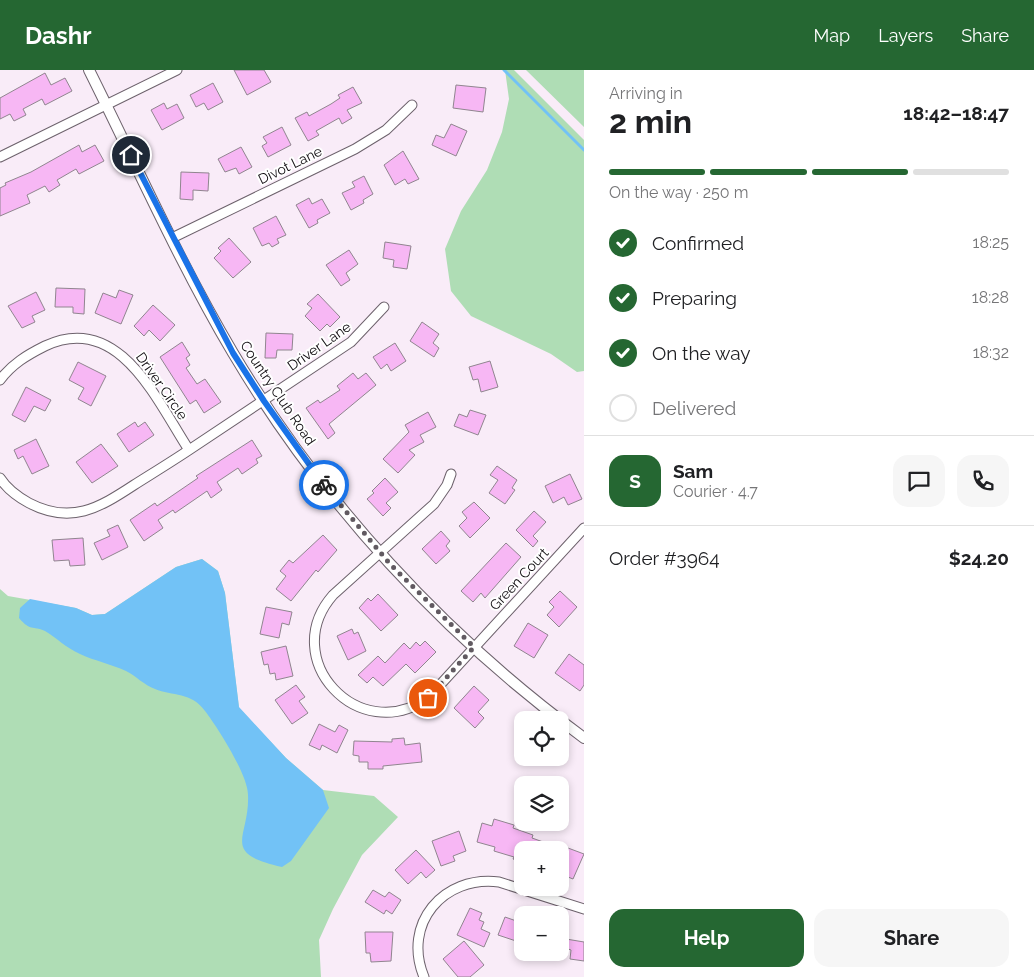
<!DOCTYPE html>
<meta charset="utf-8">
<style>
body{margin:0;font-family:Raleway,sans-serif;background:#f6f6f6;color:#202124;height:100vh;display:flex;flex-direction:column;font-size:19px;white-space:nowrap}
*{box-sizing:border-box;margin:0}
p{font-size:16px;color:#757577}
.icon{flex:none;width:28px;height:28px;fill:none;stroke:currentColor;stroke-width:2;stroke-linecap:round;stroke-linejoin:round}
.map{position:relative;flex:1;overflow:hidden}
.details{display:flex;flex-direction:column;background:#fff;width:450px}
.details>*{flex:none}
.fabs{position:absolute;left:514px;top:641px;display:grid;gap:10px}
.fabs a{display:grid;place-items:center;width:55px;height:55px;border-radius:10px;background:#fff;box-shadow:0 2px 8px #0003;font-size:25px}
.pin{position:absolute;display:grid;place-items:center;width:42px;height:42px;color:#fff;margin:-21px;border:2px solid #fff;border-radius:50%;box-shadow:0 1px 5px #0007}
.courier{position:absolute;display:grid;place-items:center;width:50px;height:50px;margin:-25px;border:4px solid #1a73e8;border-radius:50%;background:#fff;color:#222;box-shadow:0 1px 6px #0007}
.head em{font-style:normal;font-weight:700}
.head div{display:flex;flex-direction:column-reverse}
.head{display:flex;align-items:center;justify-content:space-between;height:85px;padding:0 25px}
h1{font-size:32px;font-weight:700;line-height:38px}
.bar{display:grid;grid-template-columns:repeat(4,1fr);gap:8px 5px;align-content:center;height:60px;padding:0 25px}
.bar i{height:6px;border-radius:4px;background:#e0e0e0}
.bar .active{background:#256732}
.bar p{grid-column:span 4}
.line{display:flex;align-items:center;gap:12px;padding:0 25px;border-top:1px solid #e0e0e0}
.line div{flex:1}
.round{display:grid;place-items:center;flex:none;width:52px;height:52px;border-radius:15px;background:#f6f6f6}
ol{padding:0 25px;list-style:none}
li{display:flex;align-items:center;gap:15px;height:55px}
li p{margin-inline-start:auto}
li .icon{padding:5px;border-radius:50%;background:#256732;color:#fff;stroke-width:4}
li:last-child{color:#757577}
li i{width:28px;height:28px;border:2px solid #e0e0e0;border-radius:50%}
.button{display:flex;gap:10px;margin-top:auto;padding:10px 25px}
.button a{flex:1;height:58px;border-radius:15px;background:#256732;color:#fff;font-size:20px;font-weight:700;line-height:58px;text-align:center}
.button a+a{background:#f6f6f6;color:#202124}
header{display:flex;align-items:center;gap:30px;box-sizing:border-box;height:70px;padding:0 25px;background:#256732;color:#fff}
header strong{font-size:24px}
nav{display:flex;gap:28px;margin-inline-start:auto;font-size:18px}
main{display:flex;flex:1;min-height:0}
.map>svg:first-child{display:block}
</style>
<header>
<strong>Dashr</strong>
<nav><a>Map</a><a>Layers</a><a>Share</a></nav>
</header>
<main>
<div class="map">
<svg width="584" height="907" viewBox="0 0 584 907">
<rect width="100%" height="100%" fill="#f9ecf8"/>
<path fill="#afddb5" d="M505 0H514L584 70V301L577 302 551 284 471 246 451 221 445 179 461 141 487 100 502 62 509 29Z
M526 0H584V57Z
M202 489 218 501 225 523 239 638 286 688 323 720 374 726 398 747 362 785 333 839 319 870 321 907H0V519L8 526 76 538 92 545 105 544 176 497Z"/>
<path fill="#72c2f6" d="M202 489 218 501 225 523 239 637 286 688 323 720 329 738 291 791 282 797C219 783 250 768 248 725 248 705 218 658 205 641 192 622 172 626 155 619 144 615 136 606 126 601 111 594 95 591 80 584 66 578 57 568 45 561 32 555 31 562 19 548L20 538 30 529 76 538 92 545 105 544 176 497Z"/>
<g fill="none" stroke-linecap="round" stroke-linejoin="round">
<path stroke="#72c2f6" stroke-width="3" d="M504 0 584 80"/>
</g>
<path fill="#f7b7f4" stroke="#90858f" d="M234 0H264L271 12 247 25Z
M45 3 51 15 65 8 72 21 45 35 42 29 23 39 26 45 14 51 10 44 0 49V28Z
M213 13 223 32 208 40 204 33 196 37 190 25Z
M456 15 486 18 483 42 453 38Z
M353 17 362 33 347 40 352 48 342 54 339 48 316 61 319 65 308 71 295 48 307 42 309 46 331 34 340 28 338 25Z
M164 33 167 39 177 34 184 48 162 60 151 40Z
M451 54 467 61 456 86 432 75 436 65 444 68Z
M282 57 291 75 268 87 262 76 267 73 263 67Z
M79 75 82 82 95 75 104 91 79 104 76 99 57 110 60 115 49 122 45 116 27 125 30 133 0 146V118L6 115 5 113 31 102Z
M241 77 252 97 239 104 236 98 225 102 218 89Z
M403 81 419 109 408 114 405 109 395 115 384 95Z
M181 102 209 103 208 121 193 120V130L180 129Z
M364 106 373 124 363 130 364 133 351 140 342 123 355 117 352 112Z
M309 128 312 134 322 129 330 143 317 150 318 153 309 158 296 135Z
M276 146 286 165 277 169 279 173 272 177 269 173 262 176 253 158Z
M229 168 251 192 233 208 214 188 221 181 218 178Z
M385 172 411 176 407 199 393 197 394 190 383 188Z
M349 180 358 194 346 203 350 210 341 216 326 195Z
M56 218 85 219 84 244 73 243V237H55Z
M119 220 133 225 121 254 95 243 103 223 116 228Z
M36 222 45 240 32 246 35 252 22 258 8 236Z
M318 224 340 247 330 257 327 254 320 261 305 246 312 238 307 234Z
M153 235 175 255 160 271 149 260 144 266 134 256Z
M422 252 439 264 433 273 439 278 434 287 410 271Z
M266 263 293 264 292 280H277L276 288H265Z
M182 272 190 285 186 288 190 295 186 298 197 314 205 309 221 332 204 343 196 330 190 334 160 287Z
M395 273 406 291 391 301 387 294 381 299 373 287Z
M490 291 498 317 481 322 478 309 473 310 469 297Z
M78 292 106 306 91 336 78 329 84 318 69 310Z
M353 303 358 309 366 303 376 315 329 354 335 363 328 369 306 338 318 330 320 333 340 320 337 316Z
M26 317 51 330 45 341 34 336 25 352 12 345Z
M470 340 486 345 478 365 454 356 459 344 467 347Z
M428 342 436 357 420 365 424 372 409 380 415 385 398 403 383 389 409 362 405 355Z
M135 352 138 357 145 352 154 365 129 382 117 364Z
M36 369 49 396 32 404 23 386 18 389 14 380Z
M252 370 262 386 256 389 258 393 242 404 238 398 217 412 222 420 211 428 207 421 175 443 173 440 158 450 163 458 144 471 130 450 155 433 157 436 198 408 196 406Z
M101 374 118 396 92 413 76 392Z
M497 396 517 410 512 418 515 420 505 434 489 423 498 410 490 405Z
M570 404 582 429 568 435 564 427 553 433 545 416Z
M385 408 398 422 386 433 391 438 383 446 367 429 374 423 372 421Z
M474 432 490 448 470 468 459 456 467 448 462 442Z
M534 441 546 452 533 466 538 471 533 477 516 460Z
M118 455 128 477 102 490 94 473 110 466 107 460Z
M441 461 450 471 446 476 450 481 436 494 422 479Z
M323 465 337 480 318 502 316 500 291 531 276 519 286 506 280 501 289 490 293 493Z
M83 468 85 495 70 496 69 490 54 491 52 470Z
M506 473 521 487 485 528 481 523 473 532 461 521Z
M560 521 577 537 559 557 547 545 554 537 549 532Z
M378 524 398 545 381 561 359 538 368 528 371 531Z
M266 537 292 542 289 555 282 553 279 568 260 564Z
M528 553 548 565 534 588 514 576Z
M352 559 354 564 358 562 366 581 348 590 337 566Z
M425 571 436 582 415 603 406 594 383 616 373 607 367 613 358 605 378 586 385 593 404 573 410 579 416 572 420 576Z
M286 576 293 606 276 610 275 603 270 604 268 594 264 595 261 582Z
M569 584 584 595V615L580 621 555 603Z
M296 615 305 627 299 631 308 643 292 654 275 630Z
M474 616 489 630 478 642 484 648 475 658 454 638Z
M319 654 335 662 339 655 348 660 337 683 322 675 320 680 309 675Z
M404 668 405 675 420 673 422 692 383 696V699H368V692H359V686L353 685 354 671 392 672V669Z
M494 749 514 755 513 758 533 765 532 768 560 778V775L584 784 573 809 563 805 566 796 560 794V780H522V792L513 789 514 787 494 781 495 777 477 772 482 753 492 756Z
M459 761 466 781 453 786 455 791 441 796 432 771Z
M416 780 435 800 426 808 421 802 408 814 395 800Z
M373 820 385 827 389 822 401 830 392 844 386 840 384 844 365 832Z
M470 838 482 843 479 850 484 852 481 859 490 863 484 877 457 865Z
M505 847 522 853V873L498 865Z
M365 862H393L391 891 371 892 370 883H366Z
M560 868 584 872V891L570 889 571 880 560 876Z
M464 871 484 895 470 907H458L443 889Z"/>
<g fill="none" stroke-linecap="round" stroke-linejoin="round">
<g stroke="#6d626c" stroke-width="11">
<path id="minor" d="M0 87 177 0
M172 168 355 79 386 60 412 35
M0 310C12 294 27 285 45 276 119 241 157 331 189 380 171 392 153 403 134 415 99 438 71 455 29 433 18 427 7 419 0 408
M189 380 351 272 384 237
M451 404 447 415 434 434 333 525C277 589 359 677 428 628L584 458
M424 907C402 854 443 805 499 812L584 839"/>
</g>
<g stroke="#6d626c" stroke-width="12">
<path id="tertiary" d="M89 0C136 94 179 192 233 283 322 433 444 565 584 668"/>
</g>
<use href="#minor" stroke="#fff" stroke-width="9"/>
<use href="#tertiary" stroke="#fff" stroke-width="10"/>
</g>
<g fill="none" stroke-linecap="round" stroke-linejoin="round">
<path stroke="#615a61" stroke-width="5" stroke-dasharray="0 9" d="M324 415 390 494 474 577 428 628"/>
<path stroke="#1a73e8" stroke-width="6" d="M131 85 233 283 264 331 324 415"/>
</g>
<g text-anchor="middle" stroke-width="4" stroke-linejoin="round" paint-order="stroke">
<g font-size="14" fill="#0f0b0f" stroke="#fff">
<text transform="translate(290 95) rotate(-26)" y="5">Divot Lane</text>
<text transform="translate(319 276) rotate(-35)" y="5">Driver Lane</text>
<text transform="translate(162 316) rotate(55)" y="5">Driver Circle</text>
<text transform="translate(278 323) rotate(56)" y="5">Country Club Road</text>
<text transform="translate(519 509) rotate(-47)" y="5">Green Court</text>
</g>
</g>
</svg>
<div class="fabs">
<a><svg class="icon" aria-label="locate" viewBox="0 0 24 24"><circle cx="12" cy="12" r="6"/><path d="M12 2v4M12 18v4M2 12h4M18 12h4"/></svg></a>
<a><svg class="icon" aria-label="layers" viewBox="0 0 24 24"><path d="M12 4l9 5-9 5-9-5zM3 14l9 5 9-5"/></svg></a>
<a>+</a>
<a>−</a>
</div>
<div class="pin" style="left:428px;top:628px;background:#ea580c"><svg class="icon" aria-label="bag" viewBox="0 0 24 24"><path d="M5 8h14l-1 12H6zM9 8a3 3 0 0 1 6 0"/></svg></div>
<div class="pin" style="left:131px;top:85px;background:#1f2937"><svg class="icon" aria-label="home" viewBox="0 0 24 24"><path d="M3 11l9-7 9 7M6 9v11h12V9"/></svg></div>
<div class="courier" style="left:324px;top:415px"><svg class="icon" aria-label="bike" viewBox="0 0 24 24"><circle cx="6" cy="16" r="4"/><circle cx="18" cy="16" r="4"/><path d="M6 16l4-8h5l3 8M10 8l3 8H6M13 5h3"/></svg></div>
</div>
<section class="details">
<div class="head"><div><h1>2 min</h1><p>Arriving in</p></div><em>18:42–18:47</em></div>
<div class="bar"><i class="active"></i><i class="active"></i><i class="active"></i><i></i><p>On the way · 250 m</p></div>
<ol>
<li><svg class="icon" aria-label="check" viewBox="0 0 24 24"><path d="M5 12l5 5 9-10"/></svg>Confirmed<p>18:25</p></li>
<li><svg class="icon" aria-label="check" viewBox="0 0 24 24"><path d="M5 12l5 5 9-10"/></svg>Preparing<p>18:28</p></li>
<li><svg class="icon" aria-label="check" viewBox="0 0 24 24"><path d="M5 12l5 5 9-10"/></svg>On the way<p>18:32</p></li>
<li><i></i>Delivered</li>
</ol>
<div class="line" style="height:90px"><b class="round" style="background:#256732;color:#fff">S</b><div><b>Sam</b><p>Courier · 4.7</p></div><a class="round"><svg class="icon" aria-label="chat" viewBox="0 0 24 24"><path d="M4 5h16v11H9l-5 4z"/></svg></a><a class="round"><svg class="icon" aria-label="phone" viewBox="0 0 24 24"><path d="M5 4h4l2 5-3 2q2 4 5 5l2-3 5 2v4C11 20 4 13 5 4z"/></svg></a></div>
<div class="line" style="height:65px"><div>Order #3964</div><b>$24.20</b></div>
<div class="button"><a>Help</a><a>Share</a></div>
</section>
</main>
